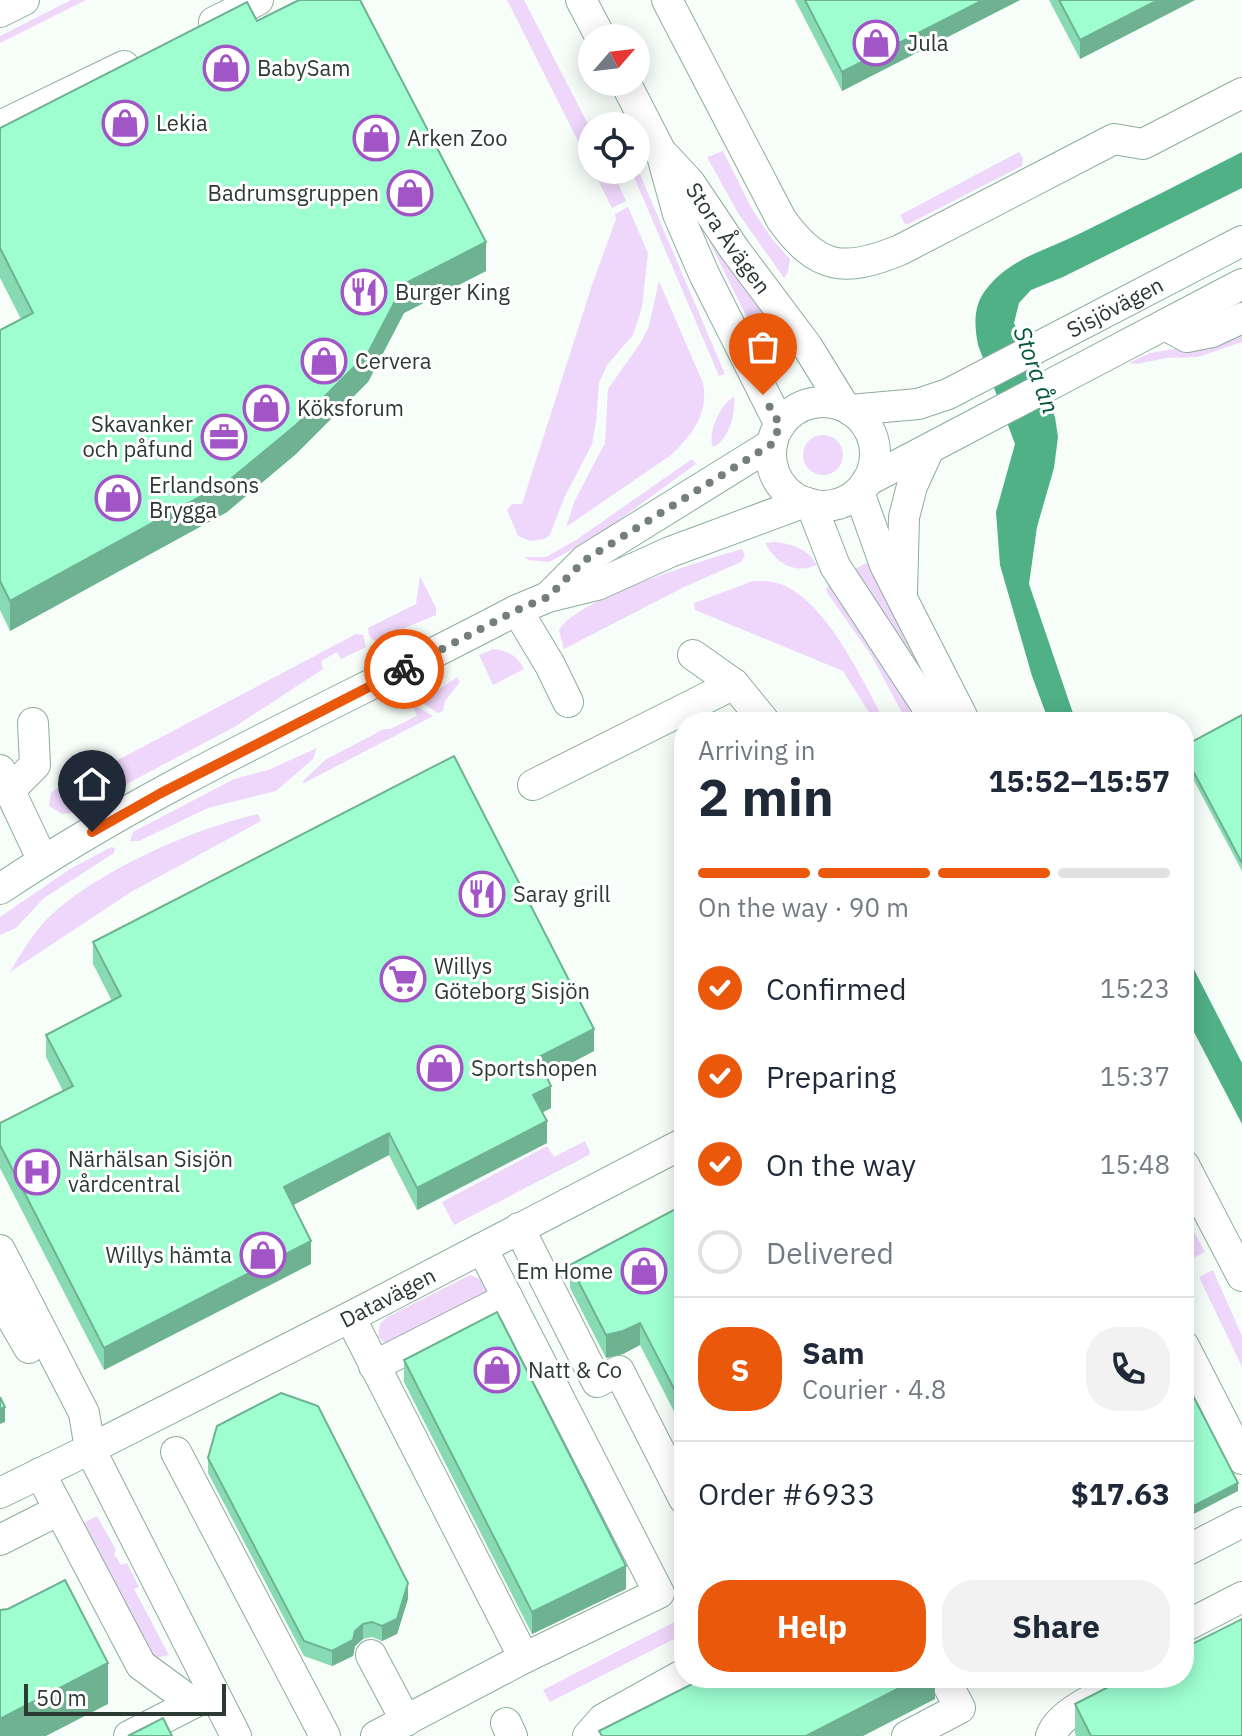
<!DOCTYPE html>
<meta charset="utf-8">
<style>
body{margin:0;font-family:"IBM Plex Sans",sans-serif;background:#f2f2f3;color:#1f2937;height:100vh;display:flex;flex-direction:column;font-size:30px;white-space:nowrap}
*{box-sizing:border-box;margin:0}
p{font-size:26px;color:#747a83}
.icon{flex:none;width:44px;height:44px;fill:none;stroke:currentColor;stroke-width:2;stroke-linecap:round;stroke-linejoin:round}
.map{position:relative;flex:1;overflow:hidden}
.sheet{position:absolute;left:674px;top:712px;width:520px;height:976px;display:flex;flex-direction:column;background:#fff;border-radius:32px;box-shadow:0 4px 20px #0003}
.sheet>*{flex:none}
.needle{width:52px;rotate:62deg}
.controls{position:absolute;left:578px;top:24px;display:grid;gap:16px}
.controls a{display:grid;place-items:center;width:72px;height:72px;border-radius:50%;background:#fff;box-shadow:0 4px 20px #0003;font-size:40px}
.scale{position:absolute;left:24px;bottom:20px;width:202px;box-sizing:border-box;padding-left:8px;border:4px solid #2d3a33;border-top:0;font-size:22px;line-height:28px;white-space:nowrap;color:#2d3a33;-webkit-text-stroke:6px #fff;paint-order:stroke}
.pin{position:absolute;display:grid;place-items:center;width:68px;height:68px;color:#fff;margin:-82px -34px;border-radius:50% 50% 50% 0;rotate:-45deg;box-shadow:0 0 8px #0007}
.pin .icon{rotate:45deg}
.courier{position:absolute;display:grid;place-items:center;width:80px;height:80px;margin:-40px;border:6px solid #ea580c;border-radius:50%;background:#fff;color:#222;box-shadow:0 2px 10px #0007}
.head em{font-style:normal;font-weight:700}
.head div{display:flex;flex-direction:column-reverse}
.head{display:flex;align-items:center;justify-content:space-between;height:136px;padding:0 24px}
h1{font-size:52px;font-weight:700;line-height:60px}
.bar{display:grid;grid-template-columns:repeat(4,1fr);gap:12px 8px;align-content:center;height:96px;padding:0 24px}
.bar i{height:10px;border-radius:6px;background:#e0e1e3}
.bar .active{background:#ea580c}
.bar p{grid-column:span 4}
.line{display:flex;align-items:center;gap:20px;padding:0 24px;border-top:2px solid #e0e1e3}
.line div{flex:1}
.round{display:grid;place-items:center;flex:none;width:84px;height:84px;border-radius:32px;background:#f2f2f3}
ol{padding:0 24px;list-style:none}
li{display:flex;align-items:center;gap:24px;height:88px}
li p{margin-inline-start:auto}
li .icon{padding:8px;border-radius:50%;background:#ea580c;color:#fff;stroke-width:4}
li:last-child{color:#747a83}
li i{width:44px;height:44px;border:4px solid #e0e1e3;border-radius:50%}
.cta{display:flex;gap:16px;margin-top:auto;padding:16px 24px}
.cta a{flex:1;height:92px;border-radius:32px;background:#ea580c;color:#fff;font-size:32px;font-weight:700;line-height:92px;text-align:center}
.cta a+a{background:#f2f2f3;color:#1f2937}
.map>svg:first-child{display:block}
</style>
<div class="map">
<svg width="1242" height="1736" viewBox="0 0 1242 1736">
<rect width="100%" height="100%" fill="#f7fefa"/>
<path fill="#eed7fb" d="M71 0H86L0 43V36Z
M507 0H524L592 132V169Z
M723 151 752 209 772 239 790 259 788 272 784 278 738 213 707 157Z
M1019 152 1023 158 1022 166 908 224H905L900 215Z
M636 165 725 374 719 376 631 170H636Z
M593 170H612L626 201 612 208Z
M628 207 648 253 642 307 633 335 607 365 599 383 596 422 592 444 564 498 550 535 544 539 530 541 518 536 507 510 512 504H522L591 288 616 219 615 214Z
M710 239 793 341 766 356 710 243Z
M659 281 703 383C709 414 692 435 671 455L566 527 575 500 605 443 608 389 641 342 649 326Z
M1242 329V342L1198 357 1166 358 1137 364 1129 363 1150 353 1186 347Z
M734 397C736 413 729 440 713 447 707 434 720 404 734 397Z
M803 455a20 20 0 1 1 40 0a20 20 0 1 1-40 0Z
M692 459 696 464 597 536 549 562 529 560 524 557H546L576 540Z
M775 542C793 544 808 549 817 565 795 575 776 563 765 543Z
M742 549 745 555 741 562 684 587 564 649 559 631C572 600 707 559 742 549Z
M874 559 931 685 849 572Z
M420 576 436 608V615L374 641 369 635 368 628 416 604Z
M753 581C763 581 774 581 783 585 827 603 864 682 885 722H875L843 671 695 610 694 603Z
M829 584 921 722H907L871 655 828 594 826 589Z
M356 634 363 635 366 647 341 659 337 652 321 661 323 669 236 726 72 813 62 814 49 806 51 793 60 786 99 770Z
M493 649C508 651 517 655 524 669L493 685 479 655Z
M457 677 460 682 445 701 443 711 438 713 421 702Z
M416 706 433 716 304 783 302 782 325 760 384 729H390L417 716 413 707Z
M317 748 313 759 276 791 208 808 139 841H130L133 832 234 779 268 770Z
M258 814 261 821 131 892 10 972C21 954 31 936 45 921 94 872 192 829 258 814Z
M111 847 115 848 114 853 44 898 16 928 0 935V917L70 869Z
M585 1141 590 1152 589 1155 454 1225 442 1202 547 1146 554 1157Z
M1184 1213 1205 1252 1190 1260 1184 1250Z
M1213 1270 1242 1336V1367L1199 1277Z
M470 1275 483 1280 487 1286 486 1294 387 1345 378 1337 380 1324 387 1317Z
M97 1516 116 1550 114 1554 121 1565 127 1563 139 1587 134 1589 169 1655 155 1658 147 1647 83 1523Z
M684 1617V1634L550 1702 543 1690Z"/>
<path fill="#50b187" d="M1242 152V188L1063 277 1031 290 1019 303 1014 323 1055 417 1058 437 1054 468 1037 527 1029 584 1076 722H1049L1032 676 1000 565 996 512 1015 444 978 345C974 324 973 304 988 287 1012 257 1050 249 1083 232 1136 206 1189 179 1242 152Z
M1184 950 1242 1063V1124L1184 1013Z"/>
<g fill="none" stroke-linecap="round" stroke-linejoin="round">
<g stroke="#8dad9c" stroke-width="32">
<g id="minor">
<path d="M581 0 601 38"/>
<path d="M667 0 781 219C817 270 844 273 900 250L1114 139 1143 144 1242 93"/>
<path d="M0 12 24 0"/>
<path d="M214 22 258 0"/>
<path d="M625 82 661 152 678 214 704 274 780 425"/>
<path d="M0 126 124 66"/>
<path id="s1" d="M665 156 690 183 735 250 807 346 844 406"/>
<path d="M1165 325 1187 337 1212 332 1242 318"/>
<circle cx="823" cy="454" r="52"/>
<path id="s2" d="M850 410 918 404 948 394 1242 241"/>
<path d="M867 481 1242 284"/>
<path d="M859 492 885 565 965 722"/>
<path d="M811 504 835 566 937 722"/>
<path d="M902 593 904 517 912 486 929 449"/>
<path d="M550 595 585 560 772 444"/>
<path d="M517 610 550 665 568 702"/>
<path d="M693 655 734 684 765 722"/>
<path d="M0 770 43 861"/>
<path d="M533 785 734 684"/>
<path d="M9 791 35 765 33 723"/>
<path d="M0 889C163 780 345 701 517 610L548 597 597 585 670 552 805 502"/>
<path d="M1184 1165 1242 1276"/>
<path d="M519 1228 597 1382 619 1371 684 1499"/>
<path d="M0 1250 84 1413 90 1449"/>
<path d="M0 1298 29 1348"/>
<path d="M350 1317 524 1658"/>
<path d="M1184 1346 1242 1459"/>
<path d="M374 1366 508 1298"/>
<path d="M176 1452 325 1736"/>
<path d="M40 1473 141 1665 193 1703"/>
<path d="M0 1493 90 1449"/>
<path d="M0 1540 59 1510"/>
<path d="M1184 1552 1242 1522"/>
<path d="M1184 1627 1242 1597"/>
<path d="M371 1655 406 1721"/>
<path d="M506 1723 512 1736"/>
<path d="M129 1736 209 1695"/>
<path id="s3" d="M236 1736 90 1449 350 1317 684 1143"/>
<path d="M376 1736 524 1658 659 1593 482 1248"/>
<path d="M588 1736 603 1719 684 1674"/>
<path d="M907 1736 960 1708 944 1678"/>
<path d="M1051 1736C1060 1709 1113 1690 1138 1678"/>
</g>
</g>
<use href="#minor" stroke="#fff" stroke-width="30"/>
</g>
<path fill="#88dab3" d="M795 0H1020L842 91Z
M1049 0H1195L1080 59Z
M257 21 486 271 404 313 368 382 296 454 227 512 10 631 0 610V330L21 319 0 278V128Z
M1242 715V871L1184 762V746Z
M93 942 594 1051 546 1076 551 1108 542 1113 547 1143 417 1210 389 1155 293 1205 311 1264 104 1370 0 1168V1123L63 1091 46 1057V1035L112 1001 93 964Z
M684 1207V1431L640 1345 623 1354 606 1358 570 1288V1265Z
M404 1360 626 1589 532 1634 404 1382Z
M208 1458 408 1599 397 1634 382 1641 372 1637 363 1639 355 1646 353 1656 332 1666 304 1656 208 1473Z
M1024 1678H1048L1029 1688Z
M1075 1704 1242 1736H1076L1075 1733Z"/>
<path fill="#6fb292" d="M983 0H1020L842 91V72Z
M1158 0H1195L1080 59V40Z
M486 242V271L404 313 368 382 296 454 227 512 10 631V601L404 284Z
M594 1029V1051L537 1081V1058Z
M551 1086V1108L533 1117V1095Z
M547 1121V1143L417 1210V1188Z
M389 1133V1155L284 1210V1187Z
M311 1241V1264L104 1370V1348Z
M640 1323V1345L623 1354 606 1358V1335Z
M5 1407V1422L0 1424V1409Z
M1238 1483V1491L1184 1519V1511Z
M626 1566V1589L532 1634V1612Z
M408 1583V1599L397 1634 382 1641V1626Z
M363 1624V1639L355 1646 353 1656 332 1666V1651Z
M108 1663V1704L46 1736H0V1719Z
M919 1678H935V1699L863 1736H806Z
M1032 1678H1048L1029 1688V1680Z"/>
<path fill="#9efed0" stroke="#6fb292" stroke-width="2" d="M299 0H360L486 242 404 284 368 353 296 425 227 482 10 601 0 581V330L33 313 0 248V128L247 2 257 21Z
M805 0H983L842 72Z
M1059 0H1158L1080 40Z
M1242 715V863L1184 754V746Z
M454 756 594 1029 537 1058 551 1086 533 1095 547 1121 417 1188 389 1133 284 1187 311 1241 104 1348 0 1145V1123L73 1086 46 1035 121 996 93 942Z
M683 1205 684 1207V1408L640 1323 623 1331 606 1335 570 1265Z
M497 1312 626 1566 532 1612 404 1360Z
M1185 1380 1238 1483 1184 1511V1381Z
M281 1393 318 1406 408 1583 397 1619 382 1626 372 1622 363 1624 355 1631 353 1640 332 1651 304 1641 208 1458 217 1426Z
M0 1397 5 1407 0 1409Z
M65 1580 108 1663 0 1719V1610L8 1609Z
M1242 1619V1736H1091L1075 1704 1126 1678H1184V1648Z
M704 1678H919L806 1736H602L599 1731Z
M163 1718 172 1736H128Z"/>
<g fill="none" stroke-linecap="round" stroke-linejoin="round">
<path stroke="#747f79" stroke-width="8" stroke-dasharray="0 14.4" d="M404 669 517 610 548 597 585 560 772 444 780 425 763 395"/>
<path stroke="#ea580c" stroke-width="10" d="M92 832 161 793 404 669"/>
</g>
<defs>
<g id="shop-ring" transform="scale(2.3)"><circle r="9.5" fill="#fff" stroke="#a255c7" stroke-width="1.5"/><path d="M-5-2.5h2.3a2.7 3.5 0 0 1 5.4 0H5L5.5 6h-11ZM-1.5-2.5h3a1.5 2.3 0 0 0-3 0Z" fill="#a255c7"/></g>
<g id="restaurant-ring" transform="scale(2.3)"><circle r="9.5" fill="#fff" stroke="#a255c7" stroke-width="1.5"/><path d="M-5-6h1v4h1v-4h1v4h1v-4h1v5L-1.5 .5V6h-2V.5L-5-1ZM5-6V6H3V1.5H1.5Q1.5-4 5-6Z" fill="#a255c7"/></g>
<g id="office-ring" transform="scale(2.3)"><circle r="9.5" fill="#fff" stroke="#a255c7" stroke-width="1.5"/><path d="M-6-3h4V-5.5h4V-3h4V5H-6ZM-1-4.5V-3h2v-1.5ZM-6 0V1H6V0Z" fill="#a255c7"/></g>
<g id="supermarket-ring" transform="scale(2.3)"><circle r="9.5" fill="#fff" stroke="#a255c7" stroke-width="1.5"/><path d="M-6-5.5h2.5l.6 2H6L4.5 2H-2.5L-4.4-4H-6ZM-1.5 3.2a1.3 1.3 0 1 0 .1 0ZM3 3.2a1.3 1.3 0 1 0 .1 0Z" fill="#a255c7"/></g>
<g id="hospital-ring" transform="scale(2.3)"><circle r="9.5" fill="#fff" stroke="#a255c7" stroke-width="1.5"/><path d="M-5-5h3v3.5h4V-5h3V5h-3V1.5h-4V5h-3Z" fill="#a255c7"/></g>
</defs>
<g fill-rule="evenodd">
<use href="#shop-ring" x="876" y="43"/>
<use href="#shop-ring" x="226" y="68"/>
<use href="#shop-ring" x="125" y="123"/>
<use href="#shop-ring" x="376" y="138"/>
<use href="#shop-ring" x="410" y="193"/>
<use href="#restaurant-ring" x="364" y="292"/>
<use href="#shop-ring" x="324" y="361"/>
<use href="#shop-ring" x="266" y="408"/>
<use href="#office-ring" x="224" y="437"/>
<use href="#shop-ring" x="118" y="498"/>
<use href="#restaurant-ring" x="482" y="894"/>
<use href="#supermarket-ring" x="403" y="979"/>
<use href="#shop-ring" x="440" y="1068"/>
<use href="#hospital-ring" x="37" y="1172"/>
<use href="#shop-ring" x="263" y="1255"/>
<use href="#shop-ring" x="644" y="1271"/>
<use href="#shop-ring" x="497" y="1370"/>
</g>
<g text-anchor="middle" stroke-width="6" stroke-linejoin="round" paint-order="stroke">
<g font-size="22" fill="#2d3a33" stroke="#fff" text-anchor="start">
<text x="907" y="51">Jula</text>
<text x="257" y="76">BabySam</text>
<text x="156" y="131">Lekia</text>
<text x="407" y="146">Arken Zoo</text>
<text x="379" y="201" text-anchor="end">Badrumsgruppen</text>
<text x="395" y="300">Burger King</text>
<text x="355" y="369">Cervera</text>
<text x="297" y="416">Köksforum</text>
<text x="193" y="432" text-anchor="end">Skavanker<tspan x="193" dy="25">och påfund</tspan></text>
<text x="149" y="493">Erlandsons<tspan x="149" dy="25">Brygga</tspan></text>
<text x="513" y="902">Saray grill</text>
<text x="434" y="974">Willys<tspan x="434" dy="25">Göteborg Sisjön</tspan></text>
<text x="471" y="1076">Sportshopen</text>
<text x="68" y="1167">Närhälsan Sisjön<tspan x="68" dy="25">vårdcentral</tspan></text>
<text x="232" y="1263" text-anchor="end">Willys hämta</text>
<text x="613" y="1279" text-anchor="end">Em Home</text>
<text x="528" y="1378">Natt &amp; Co</text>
</g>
<g font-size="22" fill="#2d3a33" stroke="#fff">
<text dy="8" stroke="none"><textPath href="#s1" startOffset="104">Stora Åvägen</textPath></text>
<text dy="8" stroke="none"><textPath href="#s2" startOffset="288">Sisjövägen</textPath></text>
<text dy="8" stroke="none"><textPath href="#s3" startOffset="656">Datavägen</textPath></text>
</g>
<g font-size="24" font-style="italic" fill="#04563a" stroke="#fff">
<text transform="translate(1036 370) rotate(70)" y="8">Stora ån</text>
</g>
</g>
</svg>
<div class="controls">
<a><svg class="needle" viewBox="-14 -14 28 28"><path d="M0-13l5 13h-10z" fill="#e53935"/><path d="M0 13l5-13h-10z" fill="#747a83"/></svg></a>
<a><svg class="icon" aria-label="locate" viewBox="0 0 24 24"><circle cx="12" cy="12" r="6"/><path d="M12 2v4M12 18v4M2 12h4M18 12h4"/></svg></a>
</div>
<div class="scale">50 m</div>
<div class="pin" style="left:763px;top:395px;background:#ea580c"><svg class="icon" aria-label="bag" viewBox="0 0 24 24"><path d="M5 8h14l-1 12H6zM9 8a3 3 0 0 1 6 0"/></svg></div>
<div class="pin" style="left:92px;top:832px;background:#1f2937"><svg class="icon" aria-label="home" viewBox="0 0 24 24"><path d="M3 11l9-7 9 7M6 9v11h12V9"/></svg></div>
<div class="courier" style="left:404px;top:669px"><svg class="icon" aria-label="bike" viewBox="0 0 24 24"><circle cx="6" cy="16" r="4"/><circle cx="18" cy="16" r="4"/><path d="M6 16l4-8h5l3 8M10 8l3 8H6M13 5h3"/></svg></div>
<section class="sheet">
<div class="head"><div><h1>2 min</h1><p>Arriving in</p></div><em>15:52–15:57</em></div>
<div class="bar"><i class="active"></i><i class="active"></i><i class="active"></i><i></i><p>On the way · 90 m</p></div>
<ol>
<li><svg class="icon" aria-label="check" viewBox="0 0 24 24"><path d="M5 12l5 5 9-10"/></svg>Confirmed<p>15:23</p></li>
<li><svg class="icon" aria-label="check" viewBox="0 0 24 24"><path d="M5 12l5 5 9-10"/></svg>Preparing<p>15:37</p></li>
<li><svg class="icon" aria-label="check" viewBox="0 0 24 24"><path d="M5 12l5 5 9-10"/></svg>On the way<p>15:48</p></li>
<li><i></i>Delivered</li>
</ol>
<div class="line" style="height:144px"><b class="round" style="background:#ea580c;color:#fff">S</b><div><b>Sam</b><p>Courier · 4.8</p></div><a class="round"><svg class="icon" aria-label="phone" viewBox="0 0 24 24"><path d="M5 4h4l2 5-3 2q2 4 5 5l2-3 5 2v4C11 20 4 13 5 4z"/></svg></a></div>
<div class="line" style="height:104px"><div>Order #6933</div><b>$17.63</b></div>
<div class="cta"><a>Help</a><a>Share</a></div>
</section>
</div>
